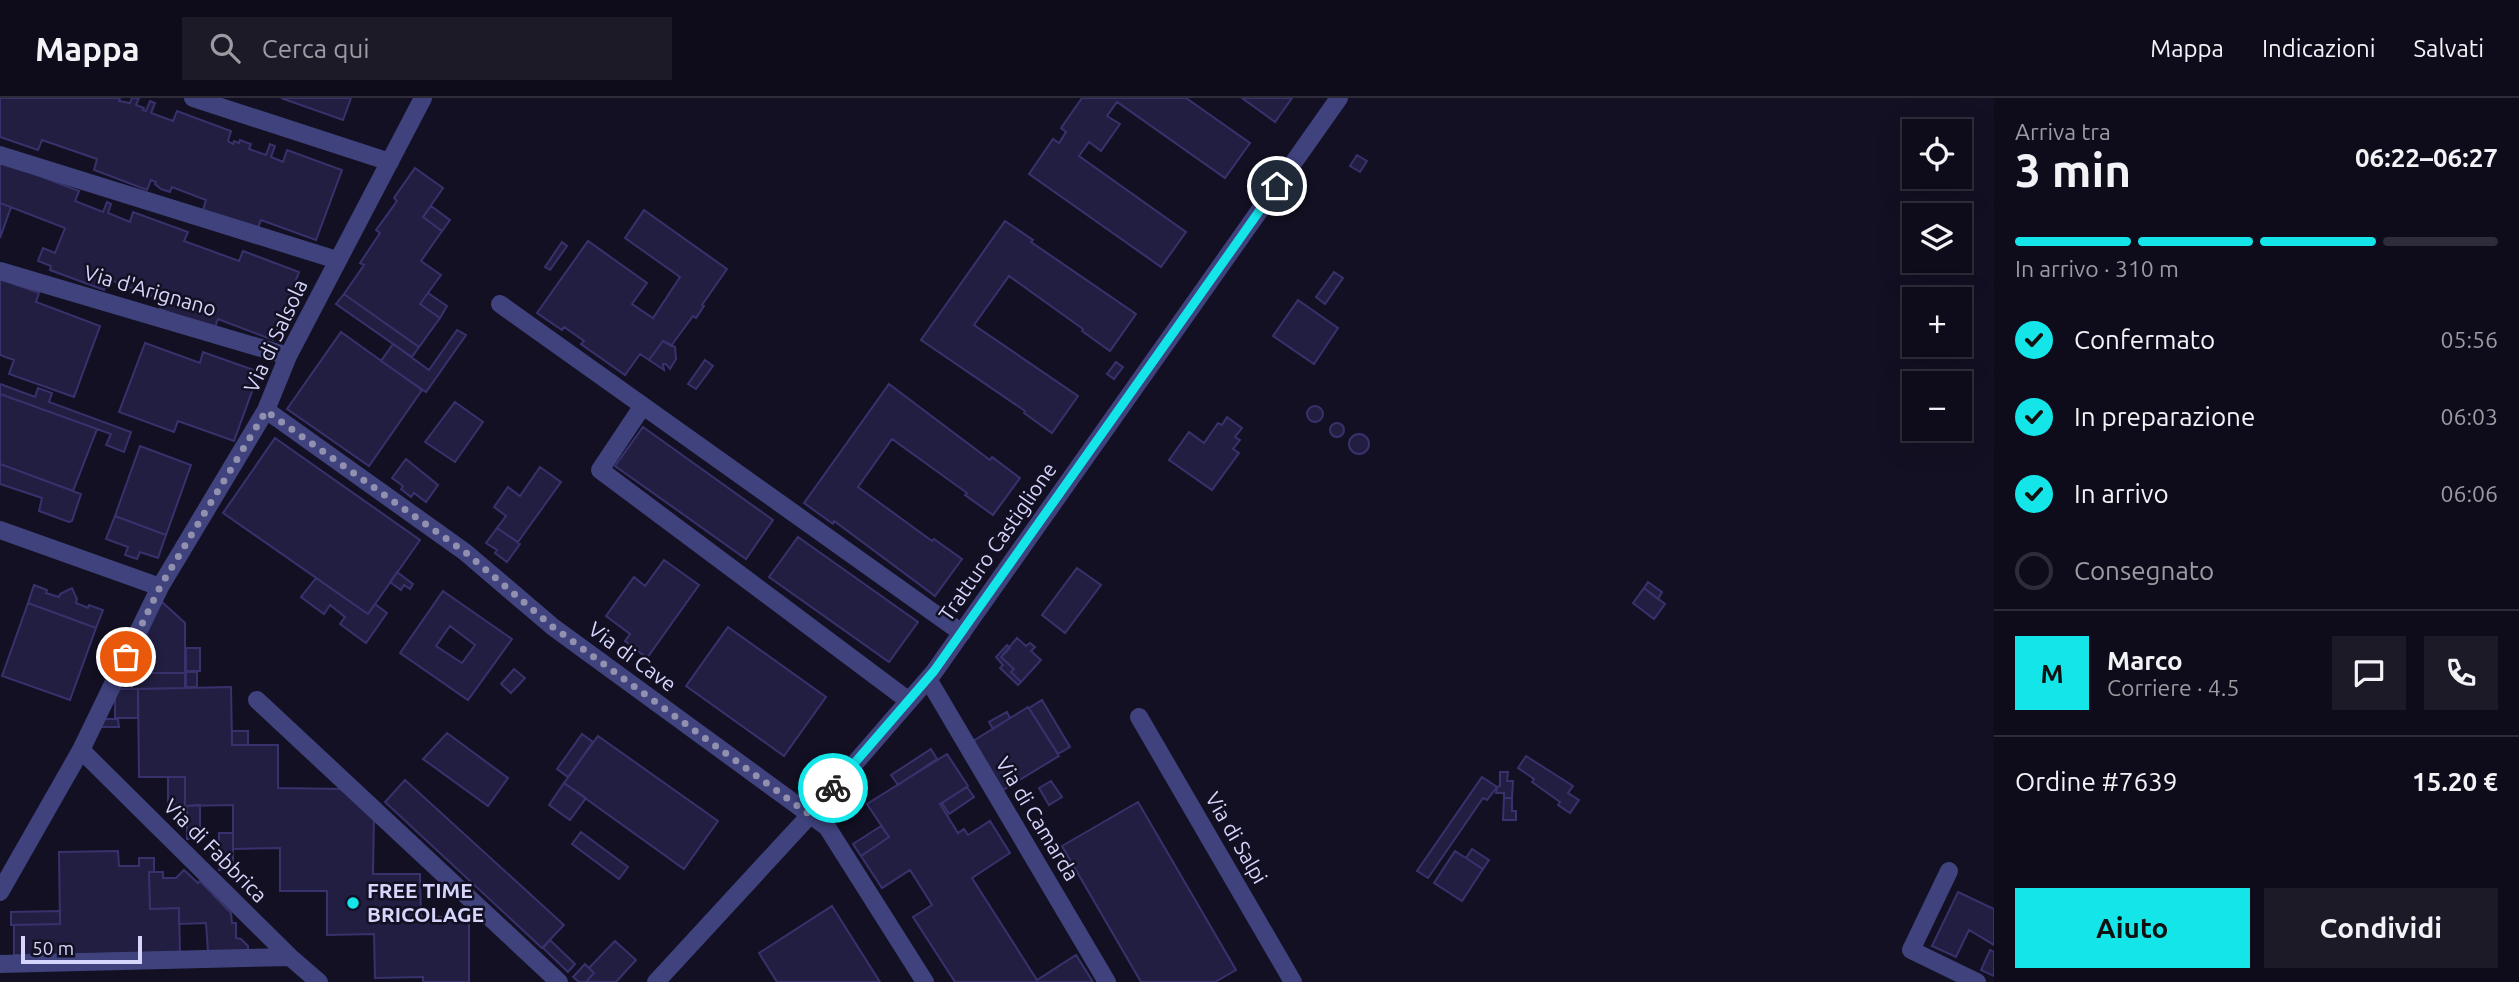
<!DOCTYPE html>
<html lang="it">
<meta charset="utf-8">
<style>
body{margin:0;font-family:Ubuntu,sans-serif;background:#1c1a27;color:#f1f3f6;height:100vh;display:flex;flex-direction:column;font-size:26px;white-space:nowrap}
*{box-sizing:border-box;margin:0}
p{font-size:23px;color:#9b9ba2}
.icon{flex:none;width:38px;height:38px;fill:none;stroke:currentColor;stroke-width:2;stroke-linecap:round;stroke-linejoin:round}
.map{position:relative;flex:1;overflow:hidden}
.side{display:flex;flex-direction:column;background:#0e0c1a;width:525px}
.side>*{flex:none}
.buttons{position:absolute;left:1902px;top:21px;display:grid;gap:14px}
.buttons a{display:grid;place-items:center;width:70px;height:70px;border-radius:0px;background:#0e0c1a;box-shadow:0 7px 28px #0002,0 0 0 2px #2e2c39;font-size:35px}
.scale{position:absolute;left:21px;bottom:18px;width:121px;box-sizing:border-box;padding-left:7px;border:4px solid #d6d5fb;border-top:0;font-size:19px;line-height:24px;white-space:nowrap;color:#d6d5fb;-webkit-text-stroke:5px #121022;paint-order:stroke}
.pin{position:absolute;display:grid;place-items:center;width:60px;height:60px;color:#fff;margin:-30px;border:4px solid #fff;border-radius:50%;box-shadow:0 2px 7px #0007}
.courier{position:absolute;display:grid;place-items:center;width:70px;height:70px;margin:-35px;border:5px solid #14e5e9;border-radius:50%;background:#fff;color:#222;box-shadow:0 2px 9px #0007}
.headline em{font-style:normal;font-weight:600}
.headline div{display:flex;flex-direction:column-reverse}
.headline{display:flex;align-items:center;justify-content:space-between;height:119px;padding:0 21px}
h1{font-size:46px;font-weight:600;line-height:52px}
.bar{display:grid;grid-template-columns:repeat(4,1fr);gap:10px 7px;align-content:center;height:84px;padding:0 21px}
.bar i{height:9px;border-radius:5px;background:#2e2c39}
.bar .selected{background:#14e5e9}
.bar p{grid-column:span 4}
.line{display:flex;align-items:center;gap:18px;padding:0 21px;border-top:2px solid #2e2c39}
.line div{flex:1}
.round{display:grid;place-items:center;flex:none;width:74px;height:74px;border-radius:0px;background:#1c1a27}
ol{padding:0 21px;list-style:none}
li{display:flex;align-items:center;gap:21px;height:77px}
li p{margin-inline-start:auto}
li .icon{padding:7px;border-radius:50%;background:#14e5e9;color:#111;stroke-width:4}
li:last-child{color:#9b9ba2}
li i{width:38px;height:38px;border:4px solid #2e2c39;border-radius:50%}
.cta{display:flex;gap:14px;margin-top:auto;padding:14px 21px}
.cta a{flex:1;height:80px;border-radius:0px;background:#14e5e9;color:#111;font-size:28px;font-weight:600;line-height:80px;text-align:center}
.cta a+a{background:#1c1a27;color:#f1f3f6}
header{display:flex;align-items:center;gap:42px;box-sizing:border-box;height:98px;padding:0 35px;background:#0e0c1a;border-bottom:2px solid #2e2c39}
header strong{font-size:33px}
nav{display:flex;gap:38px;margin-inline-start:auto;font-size:24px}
.search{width:490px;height:63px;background:#1c1a27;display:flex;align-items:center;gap:18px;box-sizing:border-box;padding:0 24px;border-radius:0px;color:#9b9ba2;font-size:26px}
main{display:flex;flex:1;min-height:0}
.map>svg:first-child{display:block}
</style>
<header>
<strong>Mappa</strong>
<div class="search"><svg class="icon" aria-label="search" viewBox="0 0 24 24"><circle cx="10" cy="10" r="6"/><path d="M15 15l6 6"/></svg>Cerca qui</div>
<nav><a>Mappa</a><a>Indicazioni</a><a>Salvati</a></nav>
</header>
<main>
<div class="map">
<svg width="1994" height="884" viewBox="0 0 1994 884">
<rect width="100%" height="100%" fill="#121022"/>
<path fill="#221e42" stroke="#38326c" stroke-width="2" fill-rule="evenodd" d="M0 0H120L119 3 130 5 132 0H139L136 7 144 10 143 12 146 13 150 3 155 5 151 15 173 23 177 13 231 33 228 43 233 46 234 43 239 45 240 42 251 46 249 51 266 57 270 46 275 48 271 59 283 64 287 52 342 72 316 142 261 122 257 132 203 112 206 102 172 89 170 94 161 91 155 86 156 84 151 82 147 92 94 72 97 61 42 42 38 52 0 39Z
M281 0H351L343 22Z
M1082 0H1186L1250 45 1225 80 1117 4 1107 18 1120 26 1101 53 1089 44 1079 58 1186 134 1161 169 1029 76 1053 41 1059 45 1066 34 1061 30Z
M1242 0H1292L1275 24Z
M1357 57 1367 63 1360 74 1350 68Z
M0 63 79 93 75 103 103 114 107 104 111 106 108 115 130 124 133 114 188 134 184 143 239 163 243 153 299 174 273 242 218 221 214 232 160 211 163 202 108 181 104 192 50 172 51 168 38 163 43 150 55 155 65 130 0 105Z
M415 70 443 90 423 119 442 133 421 163 441 177 420 206 440 220 419 249 344 196 364 167 360 165 380 135 376 132 397 103 394 100Z
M0 105 11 109 0 140Z
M431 108 450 122 442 133 423 119Z
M644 112 727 171 702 207 704 208 696 220 693 218 671 248 663 243 649 262 640 256 625 277 581 246 584 243 564 229 562 232 537 215 588 143 647 185 632 206 653 220 680 179 625 140Z
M1005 123 1033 142 1031 144 1136 216 1110 253 1082 233 1083 231 1009 178 974 227 1078 298 1052 335 1024 315 1025 313 921 242Z
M562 144 567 148 550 172 545 169Z
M1334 174 1343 180 1325 206 1316 199Z
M0 181 39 195 36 204 100 228 74 299 9 276 14 262 0 257Z
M428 195 447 208 440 220 420 206Z
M344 196 419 249 412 259 336 206Z
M1298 202 1338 230 1314 266 1273 238Z
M457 232 466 237 426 294 381 263 393 246 429 272Z
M341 234 422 292 369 368 287 311Z
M663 243 675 249 676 261 670 271 666 266H663L664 272 649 262Z
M145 245 200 265 203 254 259 274 234 343 178 323 174 334 119 314Z
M705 262 713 268 696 291 688 286Z
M1116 264 1123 269 1114 281 1107 276Z
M0 286 35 299 38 290 52 295 49 304 131 334 124 354 106 347 111 336 0 296Z
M889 286 990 362 992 359 1020 380 993 417 965 397 967 395 892 341 858 389 932 443 934 441 962 461 935 498 834 423 833 426 804 405Z
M0 296 97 331 73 393 0 366Z
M455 304 483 324 455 364 425 344Z
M1307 316a8 8 0 1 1 16 0a8 8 0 1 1-16 0Z
M1227 319 1242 330 1235 339 1240 342 1233 351 1239 355 1212 392 1169 362 1189 334 1204 345 1218 325 1222 327Z
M1330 332a7 7 0 1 1 14 0a7 7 0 1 1-14 0Z
M643 329 773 422 746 461 615 368Z
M1349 346a10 10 0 1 1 20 0a10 10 0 1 1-20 0Z
M275 340 420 442 368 516 223 415Z
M140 348 191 367 166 437 115 418Z
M406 361 438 387 426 404 414 395 411 399 401 391 403 388 392 380Z
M0 366 81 396 72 423 69 424 39 413 42 400 0 386Z
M540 369 561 384 518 444 497 430 506 418 494 409 508 389 520 398Z
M115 418 166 437 158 460 140 454 137 461 125 457 128 449 106 441Z
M497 430 520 446 507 464 495 455 497 452 486 445Z
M798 439 918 524 889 564 769 479Z
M664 462 699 487 647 560 625 543 630 536 606 518 634 479 645 488Z
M1077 470 1101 487 1065 535 1042 517Z
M397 474 413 486 410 491 404 487 401 492 390 484Z
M316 480 368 516 375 506 387 515 366 545 340 526 345 519 330 507 324 516 301 499Z
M1648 484 1662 494 1658 501 1644 490Z
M34 487 47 492 46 495 59 499 60 496 72 490 77 501 76 505 88 510 89 507 103 512 96 530 28 505Z
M1644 490 1665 506 1654 521 1633 505Z
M443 493 512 541 468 602 400 555ZM450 528 475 547 462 565 436 548Z
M161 503 185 525V575H138L131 577 132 591H119Z
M28 505 96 530 70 602 2 578Z
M728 529 826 599 784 658 686 588Z
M1017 540 1026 548 1030 545 1035 549 1031 553 1041 562 1021 584 1011 574 1014 571 1001 559Z
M1007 547 1010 550 1001 559 1014 571 1011 574 1021 584 1018 587 1000 570 1003 567 996 559Z
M186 550H200V573H186Z
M514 571 525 580 511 595 501 586Z
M186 574H197V589H186Z
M138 575H185V590L132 591 131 577Z
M231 589 232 647H278V690L344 691 374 718 373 776H420L421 819H469V884H423V879L375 880 374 836 327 837V793H280V750L233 751V707L185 708V679H139L138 591Z
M119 591H138V620H115V599Z
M1042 602 1070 649 1058 656 1029 610Z
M1028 609 1059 658 1003 692 973 643Z
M1007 614 1010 620 993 631 989 624Z
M102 621H118L119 629H102Z
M232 633H248V647H232Z
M447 635 508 680 488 708 423 661Z
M582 636 593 644 568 679 557 671Z
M598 638 718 723 684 771 564 685Z
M931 651 937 661 898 687 891 677Z
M947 656 968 688 940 706 958 735 964 731 968 737 990 723 1010 755 972 780 1037 882 1076 857 1093 884H955L913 819 932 807 910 772 882 790 861 758 889 739 867 706Z
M1526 658 1573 688 1568 695 1579 702 1570 715 1558 707 1560 704 1532 684 1534 681 1518 670Z
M1500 674H1508L1507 683H1513L1512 700H1504V695H1496L1497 689 1500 688Z
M168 679H185V708L168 707Z
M1482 679 1497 689 1487 702 1483 700 1428 780 1417 773Z
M405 682 564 827 542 850 385 704Z
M1051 683 1062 699 1049 707 1039 690Z
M564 685 586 700 570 722 549 707Z
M967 689 974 699 949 716 942 705Z
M1504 700H1512V713H1516V722H1503Z
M1138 704 1236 872 1215 884H1141L1062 748Z
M200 707V741H187V708Z
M881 728 889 739 861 758 853 746Z
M581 734 628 769 619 781 572 746Z
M219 735H233V772H219Z
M1472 751 1489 762 1483 771 1466 760Z
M118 753 119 768H139V760H154V774H149L150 811 179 810 180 855 14 857V827L60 826 59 754Z
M1455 753 1483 771 1462 803 1434 785Z
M184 772 198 785 200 783 231 815 232 825H236V840L241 841 248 848V854H208L206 825 179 826V810L150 811 149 774H163V780H176Z
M1958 794 1994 811V847L1969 832 1956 859 1932 848Z
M832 808 880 884H777L759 855Z
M60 813V826L11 827V814Z
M550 842 575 866 568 874 543 850Z
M615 843 636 862 616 884H586L594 875 589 870Z
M1990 852 1994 854V878L1981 872Z
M585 866 594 875 586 884H579L573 879Z"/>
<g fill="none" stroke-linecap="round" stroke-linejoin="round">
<path stroke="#3f427d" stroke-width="18" d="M193 0 390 64
M0 57 337 162
M0 173 288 258
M500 206 962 535
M642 309 600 372 909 603
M266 312 465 454 553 529 827 729 925 884
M0 432 160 489
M928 581 1107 884
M257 602 559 884
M1139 619 1293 884
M81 652 290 859 319 884
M1949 773 1911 852 1977 884
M0 794 81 652 160 489 266 312 288 258 423 0
M0 866 290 859
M656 884 810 717 934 574 1339 0"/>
</g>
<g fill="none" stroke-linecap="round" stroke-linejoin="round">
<path stroke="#9190af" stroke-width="7" stroke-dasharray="0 12.6" d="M126 559 160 489 266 313 465 454 553 529 810 717 833 690"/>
<path stroke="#14e5e9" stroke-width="9" d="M833 690 934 573 1277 88"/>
</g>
<circle fill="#14e5e9" stroke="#121022" stroke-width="2.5" cx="353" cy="805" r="7"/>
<g text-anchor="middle" stroke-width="5" stroke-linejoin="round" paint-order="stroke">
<g font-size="21" fill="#d6d5fb" stroke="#121022">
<text transform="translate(150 193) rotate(16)" y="7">Via d'Arignano</text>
<text transform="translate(276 238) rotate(-65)" y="7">Via di Salsola</text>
<text transform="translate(998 444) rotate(-55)" y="7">Tratturo Castiglione</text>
<text transform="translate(632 559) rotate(36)" y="7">Via di Cave</text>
<text transform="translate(1037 721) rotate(59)" y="7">Via di Camarda</text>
<text transform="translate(1236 740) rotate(60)" y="7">Via di Salpi</text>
<text transform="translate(215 753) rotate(45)" y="7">Via di Fabbrica</text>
</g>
<g font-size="21" font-weight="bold" fill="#d6d5fb" stroke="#121022" text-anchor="start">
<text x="367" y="800">FREE TIME<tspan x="367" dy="24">BRICOLAGE</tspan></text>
</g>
</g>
</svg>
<div class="buttons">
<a><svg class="icon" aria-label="locate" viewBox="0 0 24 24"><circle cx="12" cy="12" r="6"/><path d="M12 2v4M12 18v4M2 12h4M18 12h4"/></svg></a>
<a><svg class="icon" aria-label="layers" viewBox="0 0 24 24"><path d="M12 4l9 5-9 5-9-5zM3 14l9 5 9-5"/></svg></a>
<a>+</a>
<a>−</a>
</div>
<div class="scale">50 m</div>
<div class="pin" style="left:126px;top:559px;background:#ea580c"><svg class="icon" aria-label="bag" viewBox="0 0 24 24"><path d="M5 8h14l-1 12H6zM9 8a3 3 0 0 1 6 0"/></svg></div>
<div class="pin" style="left:1277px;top:88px;background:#1f2937"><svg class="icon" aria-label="home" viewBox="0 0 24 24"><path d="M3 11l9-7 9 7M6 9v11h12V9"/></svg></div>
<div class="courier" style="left:833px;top:690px"><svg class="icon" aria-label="bike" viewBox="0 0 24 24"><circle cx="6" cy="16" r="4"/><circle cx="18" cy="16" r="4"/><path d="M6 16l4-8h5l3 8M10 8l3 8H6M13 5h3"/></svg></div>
</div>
<section class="side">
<div class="headline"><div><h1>3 min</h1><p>Arriva tra</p></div><em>06:22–06:27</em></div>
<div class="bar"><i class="selected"></i><i class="selected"></i><i class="selected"></i><i></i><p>In arrivo · 310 m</p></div>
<ol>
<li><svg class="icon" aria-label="check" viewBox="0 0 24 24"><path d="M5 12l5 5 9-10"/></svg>Confermato<p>05:56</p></li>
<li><svg class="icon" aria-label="check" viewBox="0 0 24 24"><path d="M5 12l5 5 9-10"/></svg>In preparazione<p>06:03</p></li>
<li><svg class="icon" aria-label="check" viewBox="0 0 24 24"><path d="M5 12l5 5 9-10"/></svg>In arrivo<p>06:06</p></li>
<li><i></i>Consegnato</li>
</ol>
<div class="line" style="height:126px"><b class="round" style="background:#14e5e9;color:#111">M</b><div><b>Marco</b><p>Corriere · 4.5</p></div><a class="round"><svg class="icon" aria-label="chat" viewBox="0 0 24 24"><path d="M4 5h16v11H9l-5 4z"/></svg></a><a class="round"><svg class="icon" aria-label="phone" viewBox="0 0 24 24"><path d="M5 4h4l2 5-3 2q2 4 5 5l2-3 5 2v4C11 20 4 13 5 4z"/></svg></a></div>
<div class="line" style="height:91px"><div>Ordine #7639</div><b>15.20 €</b></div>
<div class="cta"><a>Aiuto</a><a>Condividi</a></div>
</section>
</main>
